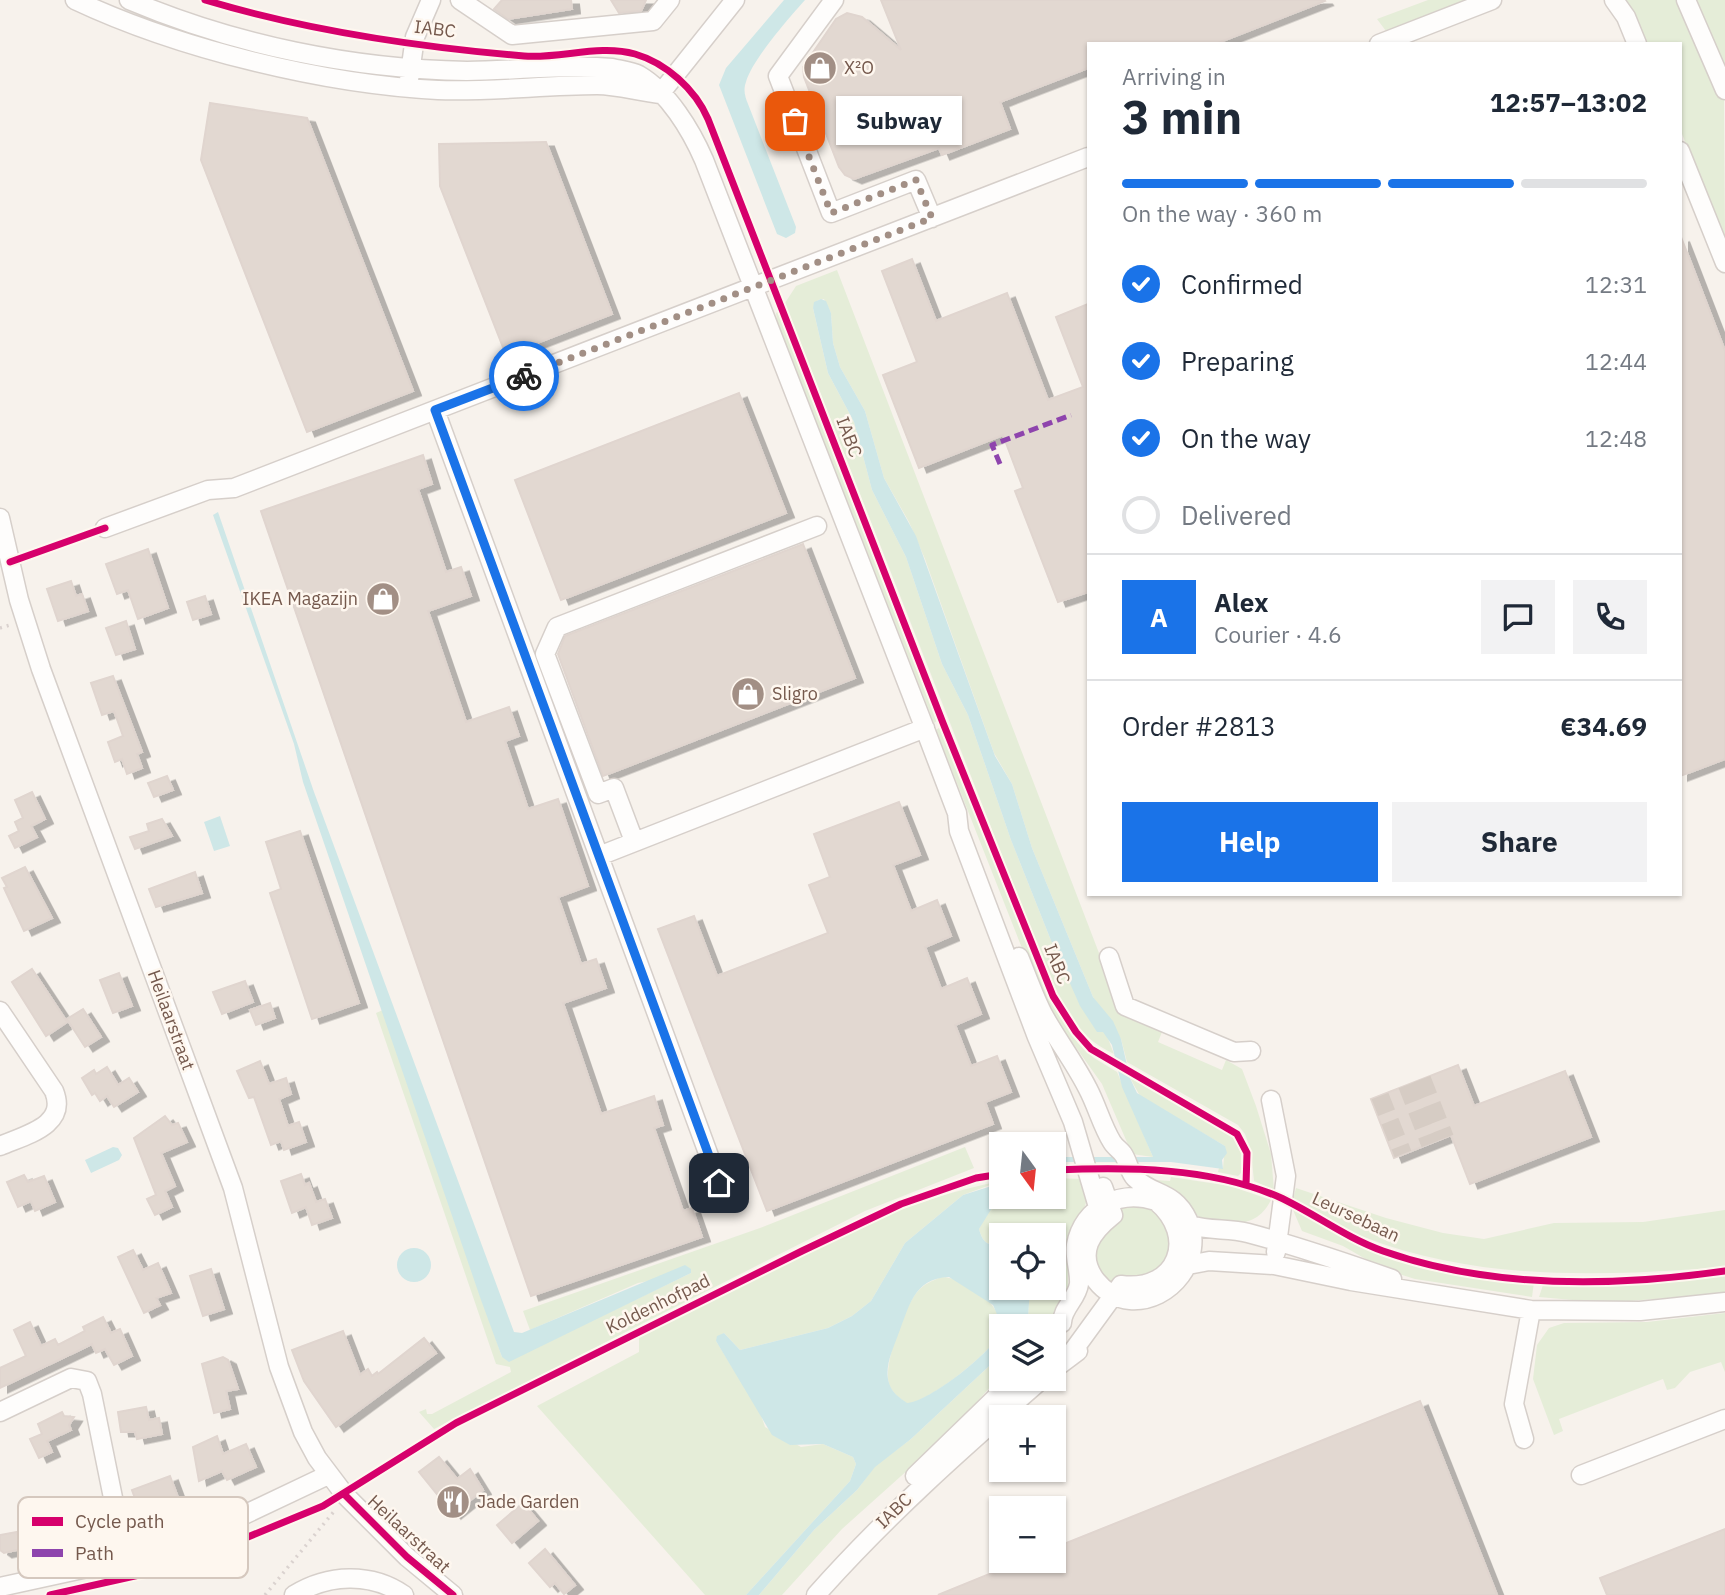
<!DOCTYPE html>
<meta charset="utf-8">
<style>
body{margin:0;font-family:"IBM Plex Sans",sans-serif;background:#f2f2f3;color:#1f2937;height:100vh;display:flex;flex-direction:column;font-size:26px;white-space:nowrap}
*{box-sizing:border-box;margin:0}
p{font-size:23px;color:#747a83}
.icon{flex:none;width:38px;height:38px;fill:none;stroke:currentColor;stroke-width:2;stroke-linecap:round;stroke-linejoin:round}
.map{position:relative;flex:1;overflow:hidden}
.sheet{position:absolute;left:1087px;top:42px;width:595px;height:854px;display:flex;flex-direction:column;background:#fff;border-radius:0px;box-shadow:0 2px 5px #0004}
.sheet>*{flex:none}
.needle{width:46px;rotate:165deg}
.fabs{position:absolute;left:989px;top:1132px;display:grid;gap:14px}
.fabs a{display:grid;place-items:center;width:77px;height:77px;border-radius:0px;background:#fff;box-shadow:0 2px 5px #0004;font-size:35px}
.pin{position:absolute;display:grid;place-items:center;width:60px;height:60px;color:#fff;margin:-30px;border-radius:14px;box-shadow:0 4px 10px #0006}
.courier{position:absolute;display:grid;place-items:center;width:70px;height:70px;margin:-35px;border:5px solid #1a73e8;border-radius:50%;background:#fff;color:#222;box-shadow:0 2px 9px #0007}
.bubble{position:absolute;height:49px;border-radius:0px;background:#fff;box-shadow:0 2px 5px #0004;font-size:23px;font-weight:800;line-height:49px;text-align:center}
.overview em{font-style:normal;font-weight:800}
.overview div{display:flex;flex-direction:column-reverse}
.overview{display:flex;align-items:center;justify-content:space-between;height:119px;padding:0 35px}
h1{font-size:46px;font-weight:800;line-height:52px}
.bar{display:grid;grid-template-columns:repeat(4,1fr);gap:10px 7px;align-content:center;height:84px;padding:0 35px}
.bar i{height:9px;border-radius:5px;background:#e0e1e3}
.bar .selected{background:#1a73e8}
.bar p{grid-column:span 4}
.line{display:flex;align-items:center;gap:18px;padding:0 35px;border-top:2px solid #e0e1e3}
.line div{flex:1}
.round{display:grid;place-items:center;flex:none;width:74px;height:74px;border-radius:0px;background:#f2f2f3}
ol{padding:0 35px;list-style:none}
li{display:flex;align-items:center;gap:21px;height:77px}
li p{margin-inline-start:auto}
li .icon{padding:7px;border-radius:50%;background:#1a73e8;color:#fff;stroke-width:4}
li:last-child{color:#747a83}
li i{width:38px;height:38px;border:4px solid #e0e1e3;border-radius:50%}
.primary-button{display:flex;gap:14px;margin-top:auto;padding:14px 35px}
.primary-button a{flex:1;height:80px;border-radius:0px;background:#1a73e8;color:#fff;font-size:28px;font-weight:800;line-height:80px;text-align:center}
.primary-button a+a{background:#f2f2f3;color:#1f2937}
.map>svg:first-child{display:block}
</style>
<div class="map">
<svg width="1725" height="1595" viewBox="0 0 1725 1595">
<defs>
<filter id="shadow"><feDropShadow dx="8" dy="4.5" stdDeviation="0" flood-color="#0004"/></filter>
</defs>
<rect width="100%" height="100%" fill="#f7f2ec"/>
<path fill="#e5edd8" d="M1428 0H1469L1390 30 1386 31 1377 19Z
M1626 0H1682L1724 98 1725 241 1680 129V44H1646Z
M1690 0H1725V82Z
M837 270 1122 1013 1162 1032 1158 1042 1222 1070 1226 1060 1242 1069 1256 1106 1271 1154 1274 1190 1254 1181 1251 1151 1245 1134 1238 1125 1127 1062 1121 1039 1093 997 1032 848 1012 784 994 753 925 559 909 522 884 478 865 411 840 367 833 343 831 313 824 299 818 300 813 308 828 373 854 422 872 490 906 557 942 664 968 715 1011 840 1050 938 1107 1036 1114 1054C1090 1043 1071 1024 1059 1000L785 303 796 286Z
M779 311 938 720 934 723 777 321 776 313Z
M940 727 1047 994 1078 1043 1094 1058 1117 1072 1153 1157 1132 1154 1102 1084 1050 1011 1029 966 936 730Z
M383 1010 502 1357 568 1332 691 1273 638 1283 530 1330 523 1311 760 1228 965 1147 974 1168 865 1211 434 1429 419 1412 426 1409 427 1414H432L511 1372 510 1367 496 1364 376 1013Z
M1130 1078 1232 1135 1241 1153V1173L1238 1176 1218 1172 1219 1168H1223L1225 1146 1140 1096Z
M1171 1177 1230 1186 1271 1200C1255 1231 1230 1223 1201 1219L1174 1190 1155 1180 1170 1181Z
M1054 1178 1082 1179 1087 1200 1068 1254V1293L1046 1326H1024L1028 1317 1030 1288H1054V1236H1001V1246C987 1245 983 1243 979 1229 996 1190 1017 1197 1054 1197Z
M1001 1181 963 1195 905 1243 871 1301 852 1316 828 1328 740 1350 724 1333 716 1341 760 1412 765 1427 801 1447 823 1444 853 1457 856 1464 850 1481 746 1595H705L537 1406 639 1352V1336C755 1278 873 1206 1001 1181Z
M1296 1188 1386 1218 1443 1233 1484 1239 1554 1223 1643 1222 1725 1210V1267C1605 1276 1479 1282 1364 1237 1339 1227 1317 1211 1293 1199Z
M1146 1205 1160 1213 1173 1246 1162 1268 1112 1287C1081 1264 1101 1232 1116 1206Z
M1293 1210 1362 1247 1418 1265 1534 1282 1532 1297 1415 1279 1383 1269 1343 1246 1302 1231Z
M1725 1276V1293L1606 1303 1539 1297 1544 1282C1605 1289 1664 1284 1725 1276Z
M941 1277C966 1277 1004 1305 1001 1331 994 1351 929 1402 907 1404 900 1398 892 1393 889 1384 883 1365 904 1306 918 1291 924 1284 932 1281 941 1277Z
M1725 1313V1372L1721 1362 1690 1372 1675 1388 1667 1390 1663 1379 1559 1419 1563 1431 1554 1435 1533 1379 1537 1345 1549 1328 1564 1323 1647 1322Z
M1001 1355V1375L949 1433 842 1529 782 1595H759L814 1530 857 1490 875 1466 911 1439Z"/>
<path fill="#cee7e7" d="M784 0H805C789 18 752 60 746 82 743 90 745 97 748 104L796 227 795 233 786 238 777 234 719 85 726 68Z
M821 299 826 301 831 313 833 343 840 367 865 411 884 478 916 536 995 756 1012 784 1032 848 1093 997 1113 1021 1121 1039 1130 1078 1137 1093 1225 1146 1227 1153 1222 1160 1223 1169 1171 1162H1054V1157H1153L1122 1087 1112 1045 1103 1032H1097L1080 1006 1050 938 1011 840 968 715 942 664 906 557 872 490 854 422 828 373 813 308 814 302Z
M218 512 314 792 514 1332 522 1333 685 1265 691 1269V1273L509 1362 502 1357 481 1300 303 782 294 744 213 515Z
M220 816 230 846 214 851 204 822Z
M113 1147 118 1148 122 1155 119 1160 91 1173 85 1160Z
M1001 1183V1197H1006L995 1203 979 1229C983 1243 987 1245 1001 1246V1288H1030L1028 1318 1024 1326H1002L993 1305 949 1277C913 1278 909 1308 898 1335 893 1349 884 1367 889 1383 892 1393 900 1398 907 1403 929 1402 994 1351 1001 1331V1355L911 1439 875 1467 857 1490 814 1530 759 1595H746L850 1481 856 1464 853 1457 823 1444 790 1445 772 1435 716 1341 717 1336 724 1333 740 1350 828 1328 852 1316 871 1301 905 1243 963 1195Z
M397 1265a17 17 0 1 1 34 0a17 17 0 1 1-34 0Z"/>
<path fill="#e2d8d1" stroke="#e0d5cf" stroke-width="2" filter="url(#shadow)" d="M502 0H571L572 9 508 19 494 9Z
M611 0H646L641 11 619 13Z
M881 0H1324L1325 1 1215 44H1088V68L1000 102 1010 129 942 155 939 148 854 179 845 175 839 167 804 77 803 67 836 19 847 13 862 17 901 50Z
M210 103 307 118 413 391 307 432 201 160Z
M546 142 612 314 506 355 440 186 439 144Z
M1681 237 1725 351V759L1680 776Z
M912 259 936 321 1007 293 1048 400 1083 387 1056 317 1088 304V592L1058 602 1015 491 1023 488 1003 435 919 468 883 375 917 362 882 271Z
M739 393 786 513 561 600 515 480Z
M423 455 432 484 418 489 446 572 461 567 471 596 428 611 466 722 509 707 519 736 505 741 528 809 558 799 588 886 558 897 581 964 596 959 606 988 563 1003 601 1114 654 1096 663 1125 654 1128 683 1211 692 1208 702 1237 531 1296 261 511Z
M803 544 855 678 603 776 558 654 565 636Z
M148 549 168 608 138 619 128 590 117 594 106 564Z
M71 581 76 596 82 594 88 611 58 621 47 589Z
M205 596 211 614 193 620 187 602Z
M126 621 135 649 116 655 106 628Z
M113 676 142 752 137 754 142 768 127 774 122 759 115 762 108 742 123 736 114 711 102 715 91 683Z
M167 776 173 790 154 797 148 783Z
M32 792 45 819 31 826 37 837 15 848 9 836 19 831 15 822 23 818 15 800Z
M899 802 920 855 893 865 911 911 937 900 951 936 925 947 941 989 967 978 981 1014 955 1025 971 1066 997 1056 1011 1092 985 1102 993 1124 767 1211 658 929 694 916 717 976 828 933 809 885 830 877 814 834Z
M162 819 172 836 135 849 130 837 149 831 147 824Z
M300 831 359 1003 312 1019 270 893 281 889 266 842Z
M25 867 52 918 24 931 4 888 7 887 2 878Z
M195 872 202 893 156 907 149 889Z
M32 969 67 1022 46 1036 12 982Z
M119 973 132 1006 113 1013 100 980Z
M245 981 253 1002 222 1014 213 992Z
M270 1003 275 1018 256 1025 250 1010Z
M83 1009 101 1037 85 1047 67 1019Z
M260 1061 269 1084 286 1078 291 1094 279 1099 288 1126 299 1122 306 1142 284 1150 281 1141 271 1145 254 1097 249 1098 237 1071Z
M1458 1065 1474 1106 1565 1071 1591 1137 1470 1184 1451 1135 1394 1158 1371 1099Z
M107 1067 118 1085 129 1078 138 1092 114 1107 107 1096 100 1101 95 1093 92 1095 82 1078 94 1070 96 1074Z
M165 1116 172 1125 178 1123 187 1142 161 1153 175 1186 165 1191 172 1207 155 1215 147 1199 156 1195 134 1138Z
M301 1174 305 1185 309 1183 316 1202 325 1199 332 1218 312 1225 306 1207 292 1213 281 1181Z
M24 1175 28 1182 44 1176 55 1202 35 1211 31 1201 18 1207 7 1182Z
M133 1250 143 1270 158 1263 171 1293 156 1298 160 1305 144 1313 118 1257Z
M211 1269 224 1309 203 1316 190 1276Z
M103 1317 111 1333 120 1329 132 1356 114 1365 105 1349 96 1353 92 1344 0 1388V1368L26 1356 14 1330 30 1322 41 1346 55 1339 58 1345 85 1331 83 1327Z
M343 1331 360 1375 368 1369 372 1376 377 1372 378 1374 424 1338 436 1353 336 1427 304 1381 292 1350Z
M223 1357 228 1360 238 1389 226 1391 230 1409 214 1413 202 1364Z
M1420 1401 1497 1595H938L1021 1561H1054V1548Z
M146 1407 149 1420 159 1418 162 1434 137 1439 135 1432H121L118 1412Z
M62 1412 64 1416 74 1417 69 1425 71 1430 47 1441 52 1452 39 1458 30 1439 42 1434 38 1424Z
M217 1436 223 1454 246 1444 256 1467 227 1480 222 1471 199 1481 193 1447Z
M439 1457 457 1479 470 1469 483 1490 453 1514 419 1472Z
M170 1476 180 1503 161 1510 162 1513 140 1519 132 1515 137 1504 132 1490Z
M523 1503 538 1521 512 1543 497 1525Z
M1725 1529V1595H1607L1600 1578Z
M17 1532 21 1549 4 1553 0 1550V1535Z
M545 1549 575 1585 564 1594 555 1583 550 1587 529 1563Z"/>
<g fill="none" stroke-linecap="round" stroke-linejoin="round">
<path stroke="#d6ccc4" stroke-width="18" stroke-dasharray="18 9" stroke-linecap="butt" d="M1422 1079 1445 1138
M1407 1085 1430 1144
M1380 1096 1403 1154"/>
<g stroke="#d6cfca" stroke-width="21">
<path id="minor" d="M75 0C179 49 323 84 438 90 492 92 544 85 597 85 618 85 639 92 660 94
M129 0C235 45 353 69 467 71 515 71 564 64 612 68 620 70 631 71 639 75 668 92 691 130 704 160L925 729 957 813 959 831 1037 1037 1073 1122 1098 1207
M460 0 512 35 653 21 670 0
M834 0 778 76 831 213 916 180 932 218
M1614 0 1626 17 1637 44
M1686 0 1725 90
M1379 44 1492 0
M409 80 415 37 431 0
M660 94 735 0
M1680 151 1725 263
M435 410 719 1183
M0 518 19 600 41 669 233 1188 279 1367 303 1432 317 1458 345 1495 407 1557 453 1595
M105 528 208 490 234 488 1088 157
M634 841 614 788 598 794 545 654 557 627 817 526
M599 856 925 728
M1019 957C1027 976 1034 997 1044 1016 1058 1041 1075 1063 1088 1089 1097 1106 1102 1126 1112 1142 1115 1147 1120 1150 1123 1154 1128 1161 1129 1172 1135 1178 1153 1196 1174 1190 1188 1220 1205 1258 1171 1303 1130 1300 1104 1298 1079 1269 1089 1243 1094 1231 1103 1223 1113 1215L1103 1187
M1109 957 1125 1006 1234 1052 1251 1051
M0 1011 54 1091C68 1126 25 1135 0 1146
M1271 1100 1286 1176 1276 1252
M1190 1225C1210 1231 1229 1228 1248 1233 1297 1246 1344 1262 1392 1279
M1188 1265 1209 1261 1274 1265 1351 1281 1531 1310 1640 1311 1725 1302
M1062 1323C1062 1308 1077 1299 1079 1284 1080 1271 1074 1258 1076 1245 1083 1207 1120 1189 1156 1201 1198 1236 1178 1292 1121 1285L1070 1355
M1054 1369 1078 1351
M0 1412 71 1378 87 1381 92 1394 126 1562
M1524 1439 1514 1404 1531 1310
M1581 1475 1725 1419
M915 1476 1015 1379
M0 1587 170 1550 328 1475
M294 1595C328 1574 371 1572 404 1595
M816 1595C886 1516 963 1448 1042 1379"/>
</g>
<path stroke="#dad2cf" stroke-width="3.5" stroke-dasharray="2 5" stroke-linecap="butt" d="M0 628 10 625
M265 1595 336 1509"/>
<use href="#minor" stroke="#fefdfc" stroke-width="18"/>
<path stroke="#8e44ad" stroke-width="5" stroke-dasharray="10 5" stroke-linecap="butt" d="M1000 464 992 445 1071 415"/>
<g stroke="#fef7ef" stroke-width="11">
<path id="cycleway" d="M205 0C308 31 417 47 524 56 560 59 599 44 635 54 666 63 695 89 708 119L943 723 1053 996 1076 1032 1091 1049 1237 1134 1247 1153 1246 1185
M10 562 105 528
M1054 1170C1129 1167 1209 1167 1279 1197 1314 1213 1346 1238 1383 1251 1491 1289 1613 1287 1725 1271
M345 1495 407 1557 453 1595
M50 1595 175 1567 323 1506 456 1423 802 1251 901 1204 976 1178 1001 1174"/>
</g>
<use href="#cycleway" stroke="#d6006c" stroke-width="7"/>
</g>
<g fill="none" stroke-linecap="round" stroke-linejoin="round">
<path stroke="#a28f85" stroke-width="7" stroke-dasharray="0 12.6" d="M524 376 932 218 916 180 831 213 795 121"/>
<path stroke="#1a73e8" stroke-width="9" d="M524 376 435 410 719 1183"/>
</g>
<defs>
<g id="shop-disc" transform="scale(1.75)"><circle r="9.5" fill="#a28f85" stroke="#fef7ef"/><path d="M-5-2.5h2.3a2.7 3.5 0 0 1 5.4 0H5L5.5 6h-11ZM-1.5-2.5h3a1.5 2.3 0 0 0-3 0Z" fill="#fff"/></g>
<g id="restaurant-disc" transform="scale(1.75)"><circle r="9.5" fill="#a28f85" stroke="#fef7ef"/><path d="M-5-6h1v4h1v-4h1v4h1v-4h1v5L-1.5 .5V6h-2V.5L-5-1ZM5-6V6H3V1.5H1.5Q1.5-4 5-6Z" fill="#fff"/></g>
</defs>
<g fill-rule="evenodd">
<use href="#shop-disc" x="820" y="68"/>
<use href="#shop-disc" x="383" y="599"/>
<use href="#shop-disc" x="748" y="694"/>
<use href="#restaurant-disc" x="453" y="1502"/>
</g>
<g text-anchor="middle" stroke-width="5" stroke-linejoin="round" paint-order="stroke">
<g font-size="18" fill="#75594d" stroke="#fef7ef">
<text transform="translate(435 29) rotate(7)" y="6">IABC</text>
<text transform="translate(849 437) rotate(69)" y="6">IABC</text>
<text transform="translate(1057 964) rotate(68)" y="6">IABC</text>
<text transform="translate(171 1020) rotate(70)" y="6">Heilaarstraat</text>
<text transform="translate(1356 1217) rotate(25)" y="6">Leursebaan</text>
<text transform="translate(658 1304) rotate(-26)" y="6">Koldenhofpad</text>
<text transform="translate(894 1511) rotate(-44)" y="6">IABC</text>
<text transform="translate(409 1534) rotate(43)" y="6">Heilaarstraat</text>
</g>
<g font-size="18" fill="#75594d" stroke="#fef7ef" text-anchor="start">
<text x="844" y="74">X²O</text>
<text x="358" y="605" text-anchor="end">IKEA Magazijn</text>
<text x="772" y="700">Sligro</text>
<text x="477" y="1508">Jade Garden</text>
</g>
</g>
<rect x="18" y="1497" width="230" height="81" rx="10" fill="#fef7ef" stroke="#d5c8be" stroke-width="2"/>
<rect x="32" y="1517" width="31" height="9" fill="#d6006c"/>
<rect x="32" y="1549" width="31" height="8" fill="#8e44ad"/>
<g font-size="19" fill="#75594d">
<text x="75" y="1528">Cycle path</text>
<text x="75" y="1560">Path</text>
</g>
</svg>
<div class="fabs">
<a><svg class="needle" viewBox="-14 -14 28 28"><path d="M0-13l5 13h-10z" fill="#e53935"/><path d="M0 13l5-13h-10z" fill="#747a83"/></svg></a>
<a><svg class="icon" aria-label="locate" viewBox="0 0 24 24"><circle cx="12" cy="12" r="6"/><path d="M12 2v4M12 18v4M2 12h4M18 12h4"/></svg></a>
<a><svg class="icon" aria-label="layers" viewBox="0 0 24 24"><path d="M12 4l9 5-9 5-9-5zM3 14l9 5 9-5"/></svg></a>
<a>+</a>
<a>−</a>
</div>
<div class="pin" style="left:795px;top:121px;background:#ea580c"><svg class="icon" aria-label="bag" viewBox="0 0 24 24"><path d="M5 8h14l-1 12H6zM9 8a3 3 0 0 1 6 0"/></svg></div>
<div class="pin" style="left:719px;top:1183px;background:#1f2937"><svg class="icon" aria-label="home" viewBox="0 0 24 24"><path d="M3 11l9-7 9 7M6 9v11h12V9"/></svg></div>
<div class="courier" style="left:524px;top:376px"><svg class="icon" aria-label="bike" viewBox="0 0 24 24"><circle cx="6" cy="16" r="4"/><circle cx="18" cy="16" r="4"/><path d="M6 16l4-8h5l3 8M10 8l3 8H6M13 5h3"/></svg></div>
<div class="bubble" style="left:836px;top:96px;width:126px">Subway</div>
<section class="sheet">
<div class="overview"><div><h1>3 min</h1><p>Arriving in</p></div><em>12:57–13:02</em></div>
<div class="bar"><i class="selected"></i><i class="selected"></i><i class="selected"></i><i></i><p>On the way · 360 m</p></div>
<ol>
<li><svg class="icon" aria-label="check" viewBox="0 0 24 24"><path d="M5 12l5 5 9-10"/></svg>Confirmed<p>12:31</p></li>
<li><svg class="icon" aria-label="check" viewBox="0 0 24 24"><path d="M5 12l5 5 9-10"/></svg>Preparing<p>12:44</p></li>
<li><svg class="icon" aria-label="check" viewBox="0 0 24 24"><path d="M5 12l5 5 9-10"/></svg>On the way<p>12:48</p></li>
<li><i></i>Delivered</li>
</ol>
<div class="line" style="height:126px"><b class="round" style="background:#1a73e8;color:#fff">A</b><div><b>Alex</b><p>Courier · 4.6</p></div><a class="round"><svg class="icon" aria-label="chat" viewBox="0 0 24 24"><path d="M4 5h16v11H9l-5 4z"/></svg></a><a class="round"><svg class="icon" aria-label="phone" viewBox="0 0 24 24"><path d="M5 4h4l2 5-3 2q2 4 5 5l2-3 5 2v4C11 20 4 13 5 4z"/></svg></a></div>
<div class="line" style="height:91px"><div>Order #2813</div><b>€34.69</b></div>
<div class="primary-button"><a>Help</a><a>Share</a></div>
</section>
</div>
